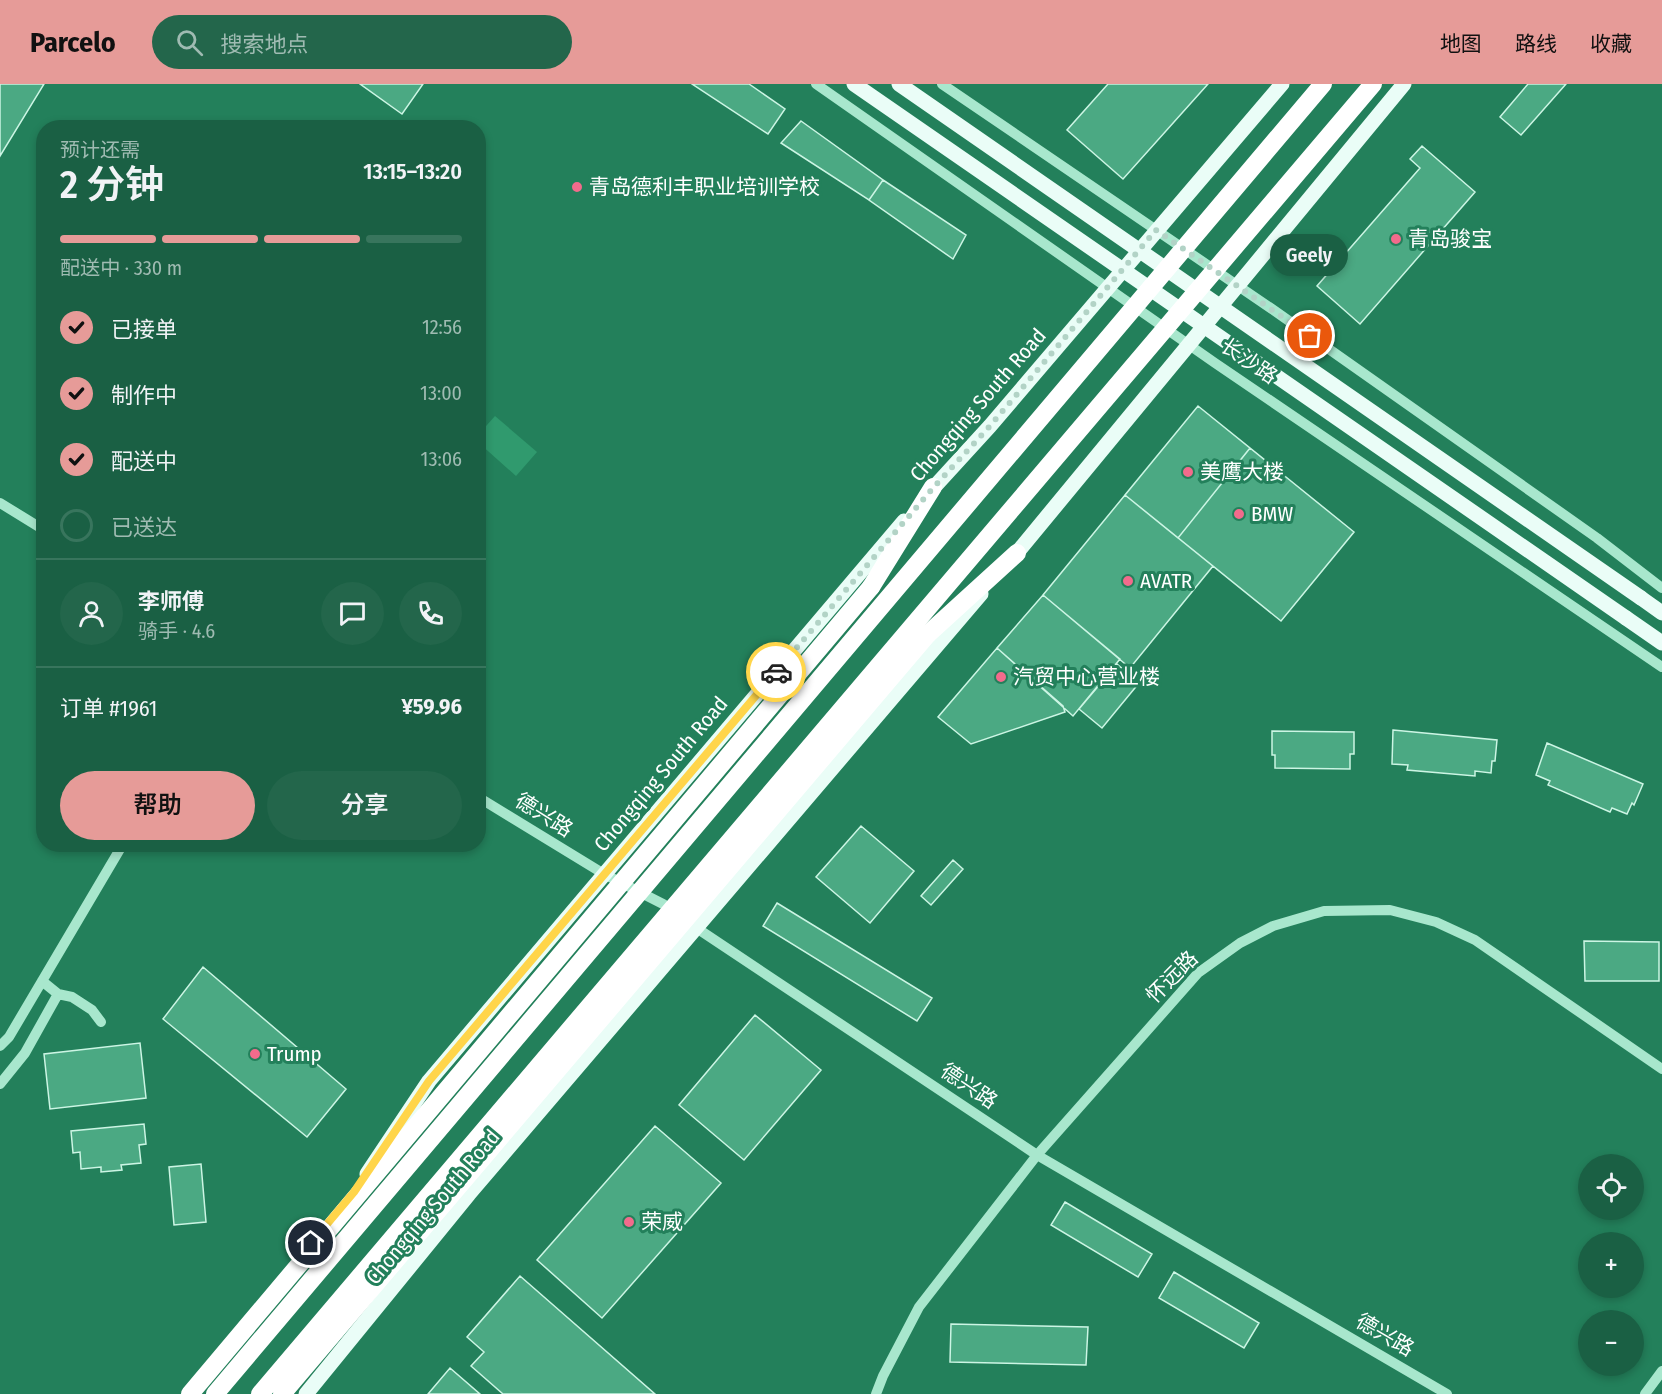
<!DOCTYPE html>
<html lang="zh">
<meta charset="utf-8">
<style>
body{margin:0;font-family:"Fira Sans Condensed","Noto Sans SC",sans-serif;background:#23664b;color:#f1f3f6;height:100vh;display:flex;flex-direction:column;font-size:22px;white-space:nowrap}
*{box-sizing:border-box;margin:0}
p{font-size:20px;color:#9fbbb2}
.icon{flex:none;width:33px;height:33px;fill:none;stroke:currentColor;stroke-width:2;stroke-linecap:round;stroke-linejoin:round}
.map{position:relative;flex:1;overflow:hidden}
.details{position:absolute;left:36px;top:36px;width:450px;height:732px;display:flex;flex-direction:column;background:#1a6044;border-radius:24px;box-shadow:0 3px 9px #0003}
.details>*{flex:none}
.controls{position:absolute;left:1578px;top:1070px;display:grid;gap:12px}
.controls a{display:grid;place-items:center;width:66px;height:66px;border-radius:50%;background:#1a6044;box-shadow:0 3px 9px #0003;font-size:30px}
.pin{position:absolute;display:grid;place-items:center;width:51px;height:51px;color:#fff;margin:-26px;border:3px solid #fff;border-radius:50%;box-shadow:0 2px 6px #0007}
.courier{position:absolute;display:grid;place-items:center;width:60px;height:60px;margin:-30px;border:4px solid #ffd54a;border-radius:50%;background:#fff;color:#222;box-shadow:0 2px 8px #0007}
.bubble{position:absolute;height:42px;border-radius:21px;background:#1a6044;box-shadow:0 3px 9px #0003;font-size:20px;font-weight:600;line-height:42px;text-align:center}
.head em{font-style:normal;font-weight:600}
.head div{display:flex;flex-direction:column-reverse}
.head{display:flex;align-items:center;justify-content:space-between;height:102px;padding:0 24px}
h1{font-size:39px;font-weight:600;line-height:45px}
.bar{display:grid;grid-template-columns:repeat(4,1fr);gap:9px 6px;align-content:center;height:72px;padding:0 24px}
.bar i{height:8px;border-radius:4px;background:#38755d}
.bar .current{background:#e69b98}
.bar p{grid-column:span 4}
.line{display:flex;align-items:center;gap:15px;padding:0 24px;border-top:2px solid #38755d}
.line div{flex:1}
.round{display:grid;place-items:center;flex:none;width:63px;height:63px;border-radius:32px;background:#23664b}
ol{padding:0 24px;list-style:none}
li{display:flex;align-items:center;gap:18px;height:66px}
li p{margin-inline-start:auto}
li .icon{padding:6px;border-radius:50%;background:#e69b98;color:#111;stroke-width:4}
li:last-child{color:#9fbbb2}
li i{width:33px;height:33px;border:3px solid #38755d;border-radius:50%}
.cta{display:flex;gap:12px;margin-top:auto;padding:12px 24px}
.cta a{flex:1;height:69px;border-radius:36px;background:#e69b98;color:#111;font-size:24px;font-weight:600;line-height:69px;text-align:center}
.cta a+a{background:#23664b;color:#f1f3f6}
header{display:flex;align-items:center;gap:36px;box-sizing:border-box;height:84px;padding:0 30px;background:#e69b98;color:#111}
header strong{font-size:28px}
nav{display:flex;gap:33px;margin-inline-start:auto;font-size:21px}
.search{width:420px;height:54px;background:#23664b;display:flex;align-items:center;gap:15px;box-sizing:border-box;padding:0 21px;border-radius:33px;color:#9fbbb2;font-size:22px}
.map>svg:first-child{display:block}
</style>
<header>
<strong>Parcelo</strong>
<div class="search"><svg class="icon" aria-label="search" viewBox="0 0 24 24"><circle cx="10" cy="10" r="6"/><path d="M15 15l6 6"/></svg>搜索地点</div>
<nav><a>地图</a><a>路线</a><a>收藏</a></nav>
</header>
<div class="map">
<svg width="1662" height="1310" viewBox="0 0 1662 1310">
<rect width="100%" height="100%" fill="#23805b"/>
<path fill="#309a6e" d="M495 332 537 368 516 392 479 359V350Z"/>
<path fill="#4ba983" stroke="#ccf5e4" stroke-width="1.5" d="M0 0H44L0 72Z
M360 0H423L402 30Z
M692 0H749L785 25 768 50Z
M1108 0H1208L1123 95 1067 46Z
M1528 0H1566L1521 51 1500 33Z
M801 37 883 96 869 116 781 59Z
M1422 62 1475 108 1360 240 1317 202 1420 84 1410 75Z
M883 96 966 151 953 175 869 116Z
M1198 322 1354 448 1281 537 1125 411Z
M1198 322 1250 364 1178 454 1125 411Z
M1125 411 1213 482 1130 584 1043 511Z
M1043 511 1120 575 1073 632 997 564Z
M997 564 1063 622 1065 628 971 660 938 633Z
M1117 580 1139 599 1102 644 1079 625Z
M1393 646 1497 656 1495 677H1492L1491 689 1475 687V692L1407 686 1408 681 1392 680Z
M1272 647 1354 648V670H1350V685L1275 684V671H1272Z
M1547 659 1643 700 1634 721 1632 719 1627 730 1612 724 1610 728 1548 701 1550 697 1536 691Z
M861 742 914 787 870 839 816 793Z
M953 776 963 785 931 821 921 812Z
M777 819 932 914 917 937 763 842Z
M1584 857 1659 858V897H1585Z
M203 883 346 1005 307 1053 163 935Z
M755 931 821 986 744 1076 679 1021Z
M140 959 146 1014 50 1025 44 970Z
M144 1040 146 1060 139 1061 141 1079 121 1081 122 1086 101 1088V1083L81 1085 80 1068 73 1069 71 1047Z
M655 1042 721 1099 602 1234 537 1176Z
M201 1080 206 1138 174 1141 169 1083Z
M1065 1118 1152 1170 1138 1193 1051 1141Z
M1174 1188 1259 1239 1244 1264 1159 1214Z
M520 1192 655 1310H503L471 1282 484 1268 467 1253Z
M951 1240 1088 1243 1086 1281 950 1278Z
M450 1284 480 1310H428Z"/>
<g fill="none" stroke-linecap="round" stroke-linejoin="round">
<path stroke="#a8e7cd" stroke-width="10" d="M816 0 1215 279 1662 583
M942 0 1272 225 1597 454 1662 504
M0 419 44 446
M478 713 604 790 663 820 675 828
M692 841 1037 1071 1447 1310
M42 897 58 910 72 913 92 926 101 938
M0 962 9 953 123 760
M0 1000 25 969 58 910
M876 1310 883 1292 919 1223 1037 1071 1198 889 1240 859 1273 842 1324 827 1390 826 1436 838 1475 856 1662 985
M1645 1310 1662 1287"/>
<path stroke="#eafdf7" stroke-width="15" d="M926 412 990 342 1282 0
M1011 476 1404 0
M1641 514 1662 529
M1626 534 1662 559
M367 1090 429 997 904 437
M306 1310 469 1110 981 510"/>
<path stroke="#fff" stroke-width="18" d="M871 503 933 403
M928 550 1017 469"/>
<path stroke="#eafdf7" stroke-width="15" d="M854 0 1626 534
M899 0 1641 514"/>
<path stroke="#fff" stroke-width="18" d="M190 1310 871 503
M215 1310 1323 0
M260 1310 1373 0
M282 1310 928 550"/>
</g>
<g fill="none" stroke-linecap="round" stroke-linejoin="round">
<path stroke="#b2d3c6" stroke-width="6" stroke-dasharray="0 10.8" d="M776 588 933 404 990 342 1156 146 1310 252"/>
<path stroke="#ffd54a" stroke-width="8" d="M311 1159 354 1108 429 997 776 588"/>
</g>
<g fill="#f26b8c" stroke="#23805b" stroke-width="2">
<circle cx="577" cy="103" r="6"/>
<circle cx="1396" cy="155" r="6"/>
<circle cx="1188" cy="388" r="6"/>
<circle cx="1239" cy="430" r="6"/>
<circle cx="1128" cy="497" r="6"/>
<circle cx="1001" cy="593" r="6"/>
<circle cx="255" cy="970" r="6"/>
<circle cx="629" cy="1138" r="6"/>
</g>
<g text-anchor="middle" stroke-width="6" stroke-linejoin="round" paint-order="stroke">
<g font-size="21" fill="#fff" stroke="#23805b" text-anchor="start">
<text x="589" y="110">青岛德利丰职业培训学校</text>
<text x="1408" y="162">青岛骏宝</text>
<text x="1200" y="395">美鹰大楼</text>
<text x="1251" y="437">BMW</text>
<text x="1140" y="504">AVATR</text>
<text x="1013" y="600">汽贸中心营业楼</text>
<text x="267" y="977">Trump</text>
<text x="641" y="1145">荣威</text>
</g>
<g font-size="21" fill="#fff" stroke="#23805b">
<text transform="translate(1249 277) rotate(34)" y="7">长沙路</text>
<text transform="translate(978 321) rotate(-49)" y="7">Chongqing South Road</text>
<text transform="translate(661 690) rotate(-50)" y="7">Chongqing South Road</text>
<text transform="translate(544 731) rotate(32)" y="7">德兴路</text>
<text transform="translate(1172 893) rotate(-45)" y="7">怀远路</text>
<text transform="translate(969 1002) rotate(34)" y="7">德兴路</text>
<text transform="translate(433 1123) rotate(-50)" y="7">Chongqing South Road</text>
<text transform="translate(1385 1251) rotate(30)" y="7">德兴路</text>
</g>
</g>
</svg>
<div class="controls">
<a><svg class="icon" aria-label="locate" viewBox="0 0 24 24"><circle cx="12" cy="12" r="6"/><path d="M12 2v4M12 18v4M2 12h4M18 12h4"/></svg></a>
<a>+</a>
<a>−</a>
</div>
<div class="pin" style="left:1310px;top:252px;background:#ea580c"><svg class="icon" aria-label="bag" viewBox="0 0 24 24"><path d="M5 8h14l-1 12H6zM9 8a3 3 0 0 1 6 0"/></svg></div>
<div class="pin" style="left:311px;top:1159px;background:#1f2937"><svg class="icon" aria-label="home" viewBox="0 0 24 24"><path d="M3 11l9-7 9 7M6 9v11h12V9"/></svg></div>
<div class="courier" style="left:776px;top:588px"><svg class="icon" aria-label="car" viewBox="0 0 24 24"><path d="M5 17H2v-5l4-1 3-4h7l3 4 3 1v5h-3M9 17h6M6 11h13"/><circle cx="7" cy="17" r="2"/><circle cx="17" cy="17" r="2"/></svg></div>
<div class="bubble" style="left:1270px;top:150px;width:78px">Geely</div>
<section class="details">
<div class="head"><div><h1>2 分钟</h1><p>预计还需</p></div><em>13:15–13:20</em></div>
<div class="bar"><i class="current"></i><i class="current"></i><i class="current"></i><i></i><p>配送中 · 330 m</p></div>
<ol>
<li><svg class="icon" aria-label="check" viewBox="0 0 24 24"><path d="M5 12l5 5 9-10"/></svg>已接单<p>12:56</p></li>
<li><svg class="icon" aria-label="check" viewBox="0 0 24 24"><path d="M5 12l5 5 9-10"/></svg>制作中<p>13:00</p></li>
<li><svg class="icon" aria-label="check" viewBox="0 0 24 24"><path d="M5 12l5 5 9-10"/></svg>配送中<p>13:06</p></li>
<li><i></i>已送达</li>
</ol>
<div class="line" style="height:108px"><a class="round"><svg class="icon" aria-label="person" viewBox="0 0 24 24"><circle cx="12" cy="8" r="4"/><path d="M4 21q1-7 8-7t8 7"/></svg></a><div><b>李师傅</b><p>骑手 · 4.6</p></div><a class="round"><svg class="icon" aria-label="chat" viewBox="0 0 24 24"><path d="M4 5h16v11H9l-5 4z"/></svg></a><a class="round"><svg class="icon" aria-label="phone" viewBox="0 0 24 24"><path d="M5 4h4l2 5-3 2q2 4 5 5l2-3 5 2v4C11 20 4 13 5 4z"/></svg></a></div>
<div class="line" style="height:78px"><div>订单 #1961</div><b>¥59.96</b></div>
<div class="cta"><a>帮助</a><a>分享</a></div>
</section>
</div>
